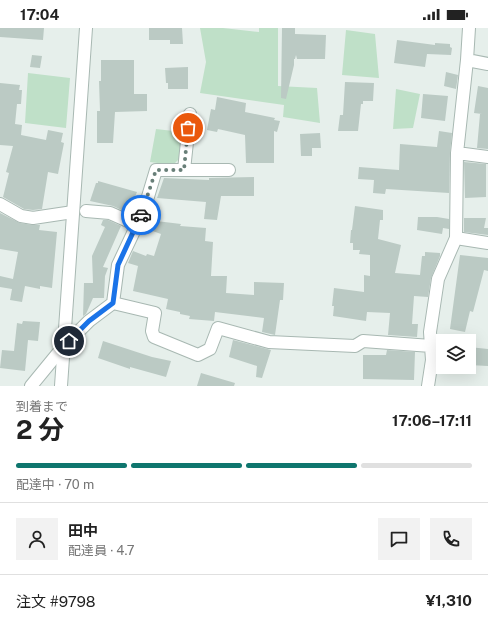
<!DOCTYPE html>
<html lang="ja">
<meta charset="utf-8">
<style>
body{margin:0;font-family:"Public Sans","Noto Sans JP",sans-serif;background:#f2f2f2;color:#222;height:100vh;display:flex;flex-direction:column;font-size:15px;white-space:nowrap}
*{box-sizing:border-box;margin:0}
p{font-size:13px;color:#767676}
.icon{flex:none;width:22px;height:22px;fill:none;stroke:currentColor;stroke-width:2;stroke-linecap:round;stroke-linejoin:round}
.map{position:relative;height:358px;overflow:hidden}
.panel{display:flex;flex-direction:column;background:#fff;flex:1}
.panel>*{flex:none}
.tools{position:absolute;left:436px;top:306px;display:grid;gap:8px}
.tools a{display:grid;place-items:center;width:40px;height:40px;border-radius:0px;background:#fff;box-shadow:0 4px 16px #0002;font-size:20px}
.pin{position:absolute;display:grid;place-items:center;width:34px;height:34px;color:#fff;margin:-17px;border:2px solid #fff;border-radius:50%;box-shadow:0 1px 4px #0007}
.courier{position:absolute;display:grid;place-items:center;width:40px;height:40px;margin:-20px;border:3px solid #1a73e8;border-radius:50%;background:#fff;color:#222;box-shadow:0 1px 5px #0007}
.summary em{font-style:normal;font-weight:700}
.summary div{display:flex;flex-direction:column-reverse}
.summary{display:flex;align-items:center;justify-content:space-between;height:68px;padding:0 16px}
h1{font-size:26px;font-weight:700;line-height:30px}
.bar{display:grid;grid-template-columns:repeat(4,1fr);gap:6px 4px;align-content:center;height:48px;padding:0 16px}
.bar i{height:5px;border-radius:3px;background:#e0e0e0}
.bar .selected{background:#0f766e}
.bar p{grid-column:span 4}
.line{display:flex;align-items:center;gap:10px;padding:0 16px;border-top:1px solid #e0e0e0}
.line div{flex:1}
.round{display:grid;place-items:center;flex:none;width:42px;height:42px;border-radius:0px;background:#f2f2f2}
.status{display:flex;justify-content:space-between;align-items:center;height:28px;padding:0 20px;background:#fff;direction:ltr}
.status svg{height:11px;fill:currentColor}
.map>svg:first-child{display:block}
</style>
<div class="status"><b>17:04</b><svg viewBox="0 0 49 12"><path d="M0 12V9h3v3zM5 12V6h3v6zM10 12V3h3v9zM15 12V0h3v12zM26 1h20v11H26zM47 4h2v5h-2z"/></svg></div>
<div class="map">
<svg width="488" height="358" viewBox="0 0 488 358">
<rect width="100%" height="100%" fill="#e6efeb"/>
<path fill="#bfe0c8" d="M200 0H223L259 4V0H278V58L317 60 320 95 283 89 284 77 200 65 206 34Z
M346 2 375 6 379 50 342 47Z
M28 45 70 50 66 100 25 95Z
M396 61 420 66 413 100 393 101Z
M156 101 182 104 179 131 173 137 150 134Z"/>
<path fill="#bbcac4" d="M0 0H44L43 12 0 9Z
M149 0H182L183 16H170V12H149Z
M282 0H295V6L326 7 325 31H297L296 27 295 31H294V37L286 71 281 70Z
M397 12 435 17V15L450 16V19L452 20 451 27 427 26 425 39 394 35Z
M32 27 42 28 40 40 30 39Z
M101 32H134V66H147V83L115 84 113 115H97V83H100L99 53H101Z
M188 39V61H168V55H166L165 40Z
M446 44 458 47 456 61 444 58Z
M345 54 374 55 373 73H363V76H361L358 103H338L340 87H343Z
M0 55 20 57 19 62H22L21 76H17L15 96 22 97 21 107 46 112 48 102 63 105 61 114 64 115 58 146 48 144 42 181 33 182 24 181 3 169 9 145 6 144 13 118 0 117Z
M478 58 488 60V121L477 120 480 86H482L474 85Z
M423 66 448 68 445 93 421 90Z
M217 69 246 75 245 84 275 90 274 92 280 93 277 104 274 103V135H246L245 107 218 101 217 104 207 102 211 81 215 82Z
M439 103 452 105 450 125 449 165 386 161 385 166 373 165 374 152 358 151 359 139 399 142 400 116 437 119Z
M320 105 321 120H312V128H301L300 106Z
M464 134 486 136V169L465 170Z
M254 149V168H221L217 192 204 191 206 174 157 170 164 150 209 152V150Z
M98 153 137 164 128 185 113 178 90 173 96 155H98Z
M355 178 383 182V192H380L378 211 401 217 395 245 420 247 422 228H425V224L440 225V228L431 250 428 269 414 268 412 296H418L417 309 388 307 390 285 367 284 366 293 333 288 334 278H332L334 260 364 264V247L370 248V227L359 226 360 222H353V215H350L351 202H352Z
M0 185 20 195 32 197H40L39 202 57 204 52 260 40 258V261L25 258 22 274 10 272 12 261 0 259V248L13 251 18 224 0 221Z
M418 189H437L449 191V201L443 200 442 206 417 202Z
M464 190H486L484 200H488V207L464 204Z
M103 192H108L121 198 103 239 108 240 105 248 104 270H93L86 286 83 288 84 255H93L92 228 105 199 101 197Z
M148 192 181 196 180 198 206 200 205 213 213 214 211 248H227L226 265 254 267V254L284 255 283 272H280L275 307 262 304 264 290 215 284 214 293 189 291 190 288 180 286V284L166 281 168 271 133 263 138 238 128 235 133 223 146 228 147 226 154 228 161 206 144 200Z
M460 227 488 230V243L484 242 473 284 470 283 465 304 450 301Z
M23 293 40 294 38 313 28 312 25 343 0 340 2 322 14 323 17 295 22 296Z
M233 312 271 322 262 350 256 349 257 338 229 329Z
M103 313 152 329 171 333 166 349 130 339V341L98 330Z
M469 319 488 321V338L469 337Z
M387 322 415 324 414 352 363 351V327H386Z
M201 345 235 355 234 358H197Z"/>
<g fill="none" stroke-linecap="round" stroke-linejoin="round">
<g stroke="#a8b8b2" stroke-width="14">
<path id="minor" d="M467 32 488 36
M457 125 488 129
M184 142 190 86
M0 176 21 188 33 190 73 184
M86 183 110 185 137 197
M456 210 488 215
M113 275 155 285 152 303 154 309 198 327 210 321 218 300 269 314 355 318 363 313 431 318
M31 358 63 319 89 293 113 275 118 237 144 182 156 142H229
M428 358 432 332 430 304 438 251 456 210 457 125 467 32 469 0"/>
</g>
<g stroke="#a8b8b2" stroke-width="14">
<path id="tertiary" d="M61 358 86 0"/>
</g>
<use href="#minor" stroke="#fff" stroke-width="12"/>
<use href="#tertiary" stroke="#fff" stroke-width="12"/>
</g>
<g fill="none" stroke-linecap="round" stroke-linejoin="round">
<path stroke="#687f78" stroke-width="4" stroke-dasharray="0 7.2" d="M141 187 156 142H184L188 100"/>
<path stroke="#1a73e8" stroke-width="5" d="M69 313 89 293 113 275 118 237 141 187"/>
</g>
</svg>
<div class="tools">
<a><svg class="icon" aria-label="layers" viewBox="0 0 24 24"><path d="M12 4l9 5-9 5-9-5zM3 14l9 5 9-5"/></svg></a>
</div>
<div class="pin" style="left:188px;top:100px;background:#ea580c"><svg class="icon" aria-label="bag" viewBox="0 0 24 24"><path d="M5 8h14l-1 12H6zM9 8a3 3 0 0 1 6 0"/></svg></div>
<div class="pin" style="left:69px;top:313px;background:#1f2937"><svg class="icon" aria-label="home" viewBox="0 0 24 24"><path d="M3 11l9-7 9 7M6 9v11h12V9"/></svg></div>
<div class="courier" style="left:141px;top:187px"><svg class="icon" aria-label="car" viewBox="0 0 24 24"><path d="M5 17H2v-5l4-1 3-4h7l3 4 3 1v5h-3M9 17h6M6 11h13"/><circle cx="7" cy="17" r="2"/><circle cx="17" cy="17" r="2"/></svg></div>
</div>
<section class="panel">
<div class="summary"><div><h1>2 分</h1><p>到着まで</p></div><em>17:06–17:11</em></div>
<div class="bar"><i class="selected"></i><i class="selected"></i><i class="selected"></i><i></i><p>配達中 · 70 m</p></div>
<div class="line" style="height:72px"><a class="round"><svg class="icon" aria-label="person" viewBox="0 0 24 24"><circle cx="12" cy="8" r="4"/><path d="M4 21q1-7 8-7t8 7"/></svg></a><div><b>田中</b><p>配達員 · 4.7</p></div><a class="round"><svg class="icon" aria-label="chat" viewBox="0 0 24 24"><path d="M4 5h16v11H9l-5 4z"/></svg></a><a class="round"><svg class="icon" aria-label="phone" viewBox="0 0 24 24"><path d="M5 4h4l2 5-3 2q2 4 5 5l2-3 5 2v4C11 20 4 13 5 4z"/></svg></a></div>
<div class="line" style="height:52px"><div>注文 #9798</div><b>¥1,310</b></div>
</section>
